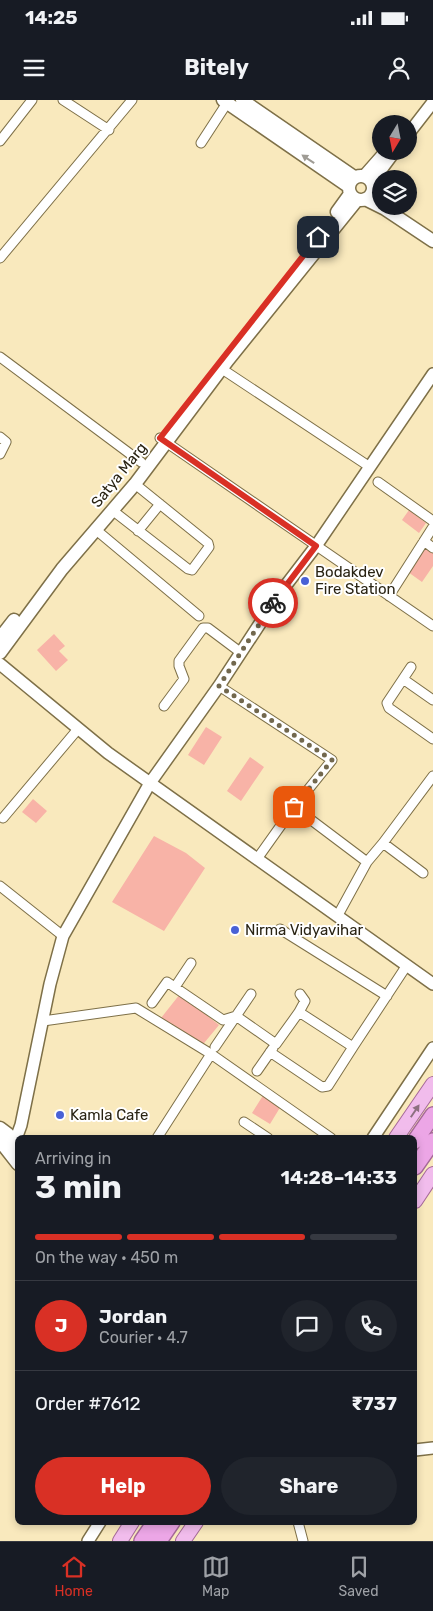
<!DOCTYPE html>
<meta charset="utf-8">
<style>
body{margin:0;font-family:Rubik,sans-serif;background:#20242c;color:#f1f3f6;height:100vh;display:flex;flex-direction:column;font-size:19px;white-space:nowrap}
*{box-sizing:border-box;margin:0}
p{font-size:16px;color:#9ea1a6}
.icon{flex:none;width:28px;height:28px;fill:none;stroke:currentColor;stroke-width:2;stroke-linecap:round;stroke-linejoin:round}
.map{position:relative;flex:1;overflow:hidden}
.panel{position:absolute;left:15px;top:1035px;width:402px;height:390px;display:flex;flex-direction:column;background:#171b24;border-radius:8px;box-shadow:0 2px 8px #0003}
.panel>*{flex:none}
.needle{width:32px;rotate:190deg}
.tools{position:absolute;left:372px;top:15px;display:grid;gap:10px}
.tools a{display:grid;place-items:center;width:45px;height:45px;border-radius:50%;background:#171b24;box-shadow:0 2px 8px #0003;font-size:25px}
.pin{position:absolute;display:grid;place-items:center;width:42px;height:42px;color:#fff;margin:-21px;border-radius:10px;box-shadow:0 2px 8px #0006}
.courier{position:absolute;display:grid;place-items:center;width:50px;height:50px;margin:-25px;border:4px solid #d93025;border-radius:50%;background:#fff;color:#222;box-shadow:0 1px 6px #0007}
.summary em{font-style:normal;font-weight:700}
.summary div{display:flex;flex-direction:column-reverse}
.summary{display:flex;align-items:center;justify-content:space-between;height:85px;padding:0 20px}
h1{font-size:32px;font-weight:700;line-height:38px}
.bar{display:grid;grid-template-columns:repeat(4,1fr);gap:8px 5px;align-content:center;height:60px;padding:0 20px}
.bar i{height:6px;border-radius:4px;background:#363941}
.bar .current{background:#d93025}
.bar p{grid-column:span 4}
.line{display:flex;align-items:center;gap:12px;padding:0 20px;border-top:1px solid #363941}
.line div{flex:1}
.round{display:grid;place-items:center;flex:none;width:52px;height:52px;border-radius:26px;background:#20242c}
.action{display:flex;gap:10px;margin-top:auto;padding:10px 20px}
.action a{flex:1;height:58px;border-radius:30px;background:#d93025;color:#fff;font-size:20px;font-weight:700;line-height:58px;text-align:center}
.action a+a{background:#20242c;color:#f1f3f6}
.status{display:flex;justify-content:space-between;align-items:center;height:35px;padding:0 25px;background:#171b24;direction:ltr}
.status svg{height:14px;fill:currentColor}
header{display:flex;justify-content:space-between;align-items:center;height:65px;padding:0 20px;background:#171b24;font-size:22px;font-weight:700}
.tabs{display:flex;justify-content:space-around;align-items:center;height:70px;border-top:1px solid #363941;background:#171b24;font-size:14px;color:#9ea1a6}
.tabs a{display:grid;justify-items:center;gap:2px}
.tabs .current{color:#d93025}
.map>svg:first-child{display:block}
</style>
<div class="status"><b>14:25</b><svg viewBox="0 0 49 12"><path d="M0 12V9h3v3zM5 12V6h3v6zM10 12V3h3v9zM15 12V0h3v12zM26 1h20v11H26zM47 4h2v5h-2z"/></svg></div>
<header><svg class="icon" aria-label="menu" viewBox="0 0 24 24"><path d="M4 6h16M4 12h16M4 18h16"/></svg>Bitely<svg class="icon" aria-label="person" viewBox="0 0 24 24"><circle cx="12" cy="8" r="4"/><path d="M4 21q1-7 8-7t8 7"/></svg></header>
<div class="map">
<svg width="433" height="1441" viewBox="0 0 433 1441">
<rect width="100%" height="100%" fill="#f9e9bd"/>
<path fill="#f8b3a7" d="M409 410 426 423 419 433 402 420Z
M425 448 433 453V466L422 482 408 472Z
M54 534 65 546 59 551 68 560 56 571 37 550Z
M206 627 222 637 204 665 188 655Z
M250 657 264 667 241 701 227 691Z
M33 699 47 711 36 723 22 712Z
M154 736 186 753 205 768 164 831 112 802Z
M180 894 219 925 200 948 161 918Z
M264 994 281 1006 270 1024 252 1013Z"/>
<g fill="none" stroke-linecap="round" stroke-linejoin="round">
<g stroke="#7e7048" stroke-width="11">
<path id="minor" d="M63 0 109 30
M0 41 32 0
M201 43 227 3
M0 158 132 0
M0 257 141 362
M222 269 370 367
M0 337 6 342 0 354
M160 338 433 526
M378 382 433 421
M112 410 188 469 192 470 209 447 208 443 135 384
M95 429 199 516
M138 431 160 404
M424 441 433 448
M389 496 433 427
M411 567 387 603 389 608 433 639
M403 579 433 600
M219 586 332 660 294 707 257 759
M164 606 184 579 179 566V561L203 528H208L240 552
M294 707 367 762
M3 718 78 629
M383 743 423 773
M0 786 63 836
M338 815 367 762 383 743 433 676
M280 829 387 896
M175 887 191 863
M152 903 167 882 223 920 236 916 276 944 299 912 353 947 407 865
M299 912 305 901 300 894
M43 921 136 908 211 954
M215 947 251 894
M270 952 322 987 328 986 353 947
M257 971 273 948
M244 1022 268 1038
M157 1038 211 954 331 1038
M298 1422 303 1441"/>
</g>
<g stroke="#7e7048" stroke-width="14">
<path id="tertiary" d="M409 33 433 2
M364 76 386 51
M372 82 395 51
M0 564 108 653 433 884
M373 1038 433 948
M8 1047 17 1036 21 1025 50 884 63 836 150 683 219 586 280 493 316 446 433 274
M415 1350 433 1348
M88 1441 100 1422"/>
</g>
<g stroke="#7e7048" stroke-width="15">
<path id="secondary" d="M223 0 348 86
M242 0 354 77
M349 88a12 12 0 1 1 24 0a12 12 0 1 1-24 0Z
M365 99 385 109 433 141
M337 112 350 94
M0 538 14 520
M0 553 62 469 135 384 228 260 357 100
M0 1028 8 1034 18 1046
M0 1041 18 1064"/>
</g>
<g stroke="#a56998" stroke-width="16">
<path id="primary" d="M396 1038 433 984
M415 1101 433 1074
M120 1441 132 1422
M183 1441 196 1422"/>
</g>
<g stroke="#a56998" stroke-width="18">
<path id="trunk" d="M415 1041 433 1015
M415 1067 433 1041
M142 1441 155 1422
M159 1441 172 1422"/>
</g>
<use href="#minor" stroke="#fff" stroke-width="9"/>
<use href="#tertiary" stroke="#fff" stroke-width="11"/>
<use href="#secondary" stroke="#fff" stroke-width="12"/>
<use href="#primary" stroke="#f1bcec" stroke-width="14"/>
<use href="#trunk" stroke="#eca6e6" stroke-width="15"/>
</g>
<defs><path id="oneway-solid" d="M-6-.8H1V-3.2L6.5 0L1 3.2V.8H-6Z" transform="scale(1.25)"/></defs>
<use fill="#9f9c95" href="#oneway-solid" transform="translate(308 59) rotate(-146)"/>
<use fill="#8d7080" href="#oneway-solid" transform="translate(415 1011) rotate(-56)"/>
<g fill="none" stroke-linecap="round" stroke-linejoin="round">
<path stroke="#72684e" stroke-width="5" stroke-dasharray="0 9" d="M273 503 219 586 332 660 294 707"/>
<path stroke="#d93025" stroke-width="6" d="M273 503 316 446 160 338 318 137"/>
</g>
<g fill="#4961d6" stroke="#fff" stroke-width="2">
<circle cx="305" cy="481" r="5"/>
<circle cx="235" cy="830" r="5"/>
<circle cx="60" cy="1015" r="5"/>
</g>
<g text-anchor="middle" stroke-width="4" stroke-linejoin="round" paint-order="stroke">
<g font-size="15" fill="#292313" stroke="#fff">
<text transform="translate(119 375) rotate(-51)" y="5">Satya Marg</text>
</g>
<g font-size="15" fill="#292313" stroke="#fff" text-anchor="start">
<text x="315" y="477">Bodakdev<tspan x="315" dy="17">Fire Station</tspan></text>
<text x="245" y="835">Nirma Vidyavihar</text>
<text x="70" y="1020">Kamla Cafe</text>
</g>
</g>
</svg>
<div class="tools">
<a><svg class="needle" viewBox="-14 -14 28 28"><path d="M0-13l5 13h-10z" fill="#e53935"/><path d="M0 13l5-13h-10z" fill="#9ea1a6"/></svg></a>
<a><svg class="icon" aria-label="layers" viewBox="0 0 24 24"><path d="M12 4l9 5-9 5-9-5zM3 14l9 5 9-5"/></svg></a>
</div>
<div class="pin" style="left:294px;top:707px;background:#ea580c"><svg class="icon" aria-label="bag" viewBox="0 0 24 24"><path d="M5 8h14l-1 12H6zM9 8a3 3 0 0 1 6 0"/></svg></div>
<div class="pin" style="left:318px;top:137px;background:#1f2937"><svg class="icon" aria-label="home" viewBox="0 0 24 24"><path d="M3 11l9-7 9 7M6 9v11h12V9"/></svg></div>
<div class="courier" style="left:273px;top:503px"><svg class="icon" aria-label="bike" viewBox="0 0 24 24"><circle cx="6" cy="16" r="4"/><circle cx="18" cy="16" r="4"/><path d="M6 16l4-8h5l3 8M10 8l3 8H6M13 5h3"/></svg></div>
<section class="panel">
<div class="summary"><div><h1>3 min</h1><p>Arriving in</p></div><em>14:28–14:33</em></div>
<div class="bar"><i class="current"></i><i class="current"></i><i class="current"></i><i></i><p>On the way · 450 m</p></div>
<div class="line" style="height:90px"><b class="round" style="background:#d93025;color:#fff">J</b><div><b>Jordan</b><p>Courier · 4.7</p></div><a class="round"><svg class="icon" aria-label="chat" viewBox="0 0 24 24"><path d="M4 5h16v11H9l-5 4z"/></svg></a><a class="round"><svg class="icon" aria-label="phone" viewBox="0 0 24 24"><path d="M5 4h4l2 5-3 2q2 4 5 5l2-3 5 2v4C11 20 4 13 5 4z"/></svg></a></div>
<div class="line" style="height:65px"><div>Order #7612</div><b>₹737</b></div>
<div class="action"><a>Help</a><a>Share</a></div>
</section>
</div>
<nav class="tabs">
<a class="current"><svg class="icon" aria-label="home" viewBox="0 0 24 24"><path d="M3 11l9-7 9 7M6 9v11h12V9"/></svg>Home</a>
<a><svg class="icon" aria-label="map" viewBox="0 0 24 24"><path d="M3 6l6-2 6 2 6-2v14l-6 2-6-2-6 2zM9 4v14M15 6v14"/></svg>Map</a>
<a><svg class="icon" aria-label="saved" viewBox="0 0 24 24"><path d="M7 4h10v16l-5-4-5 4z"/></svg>Saved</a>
</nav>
